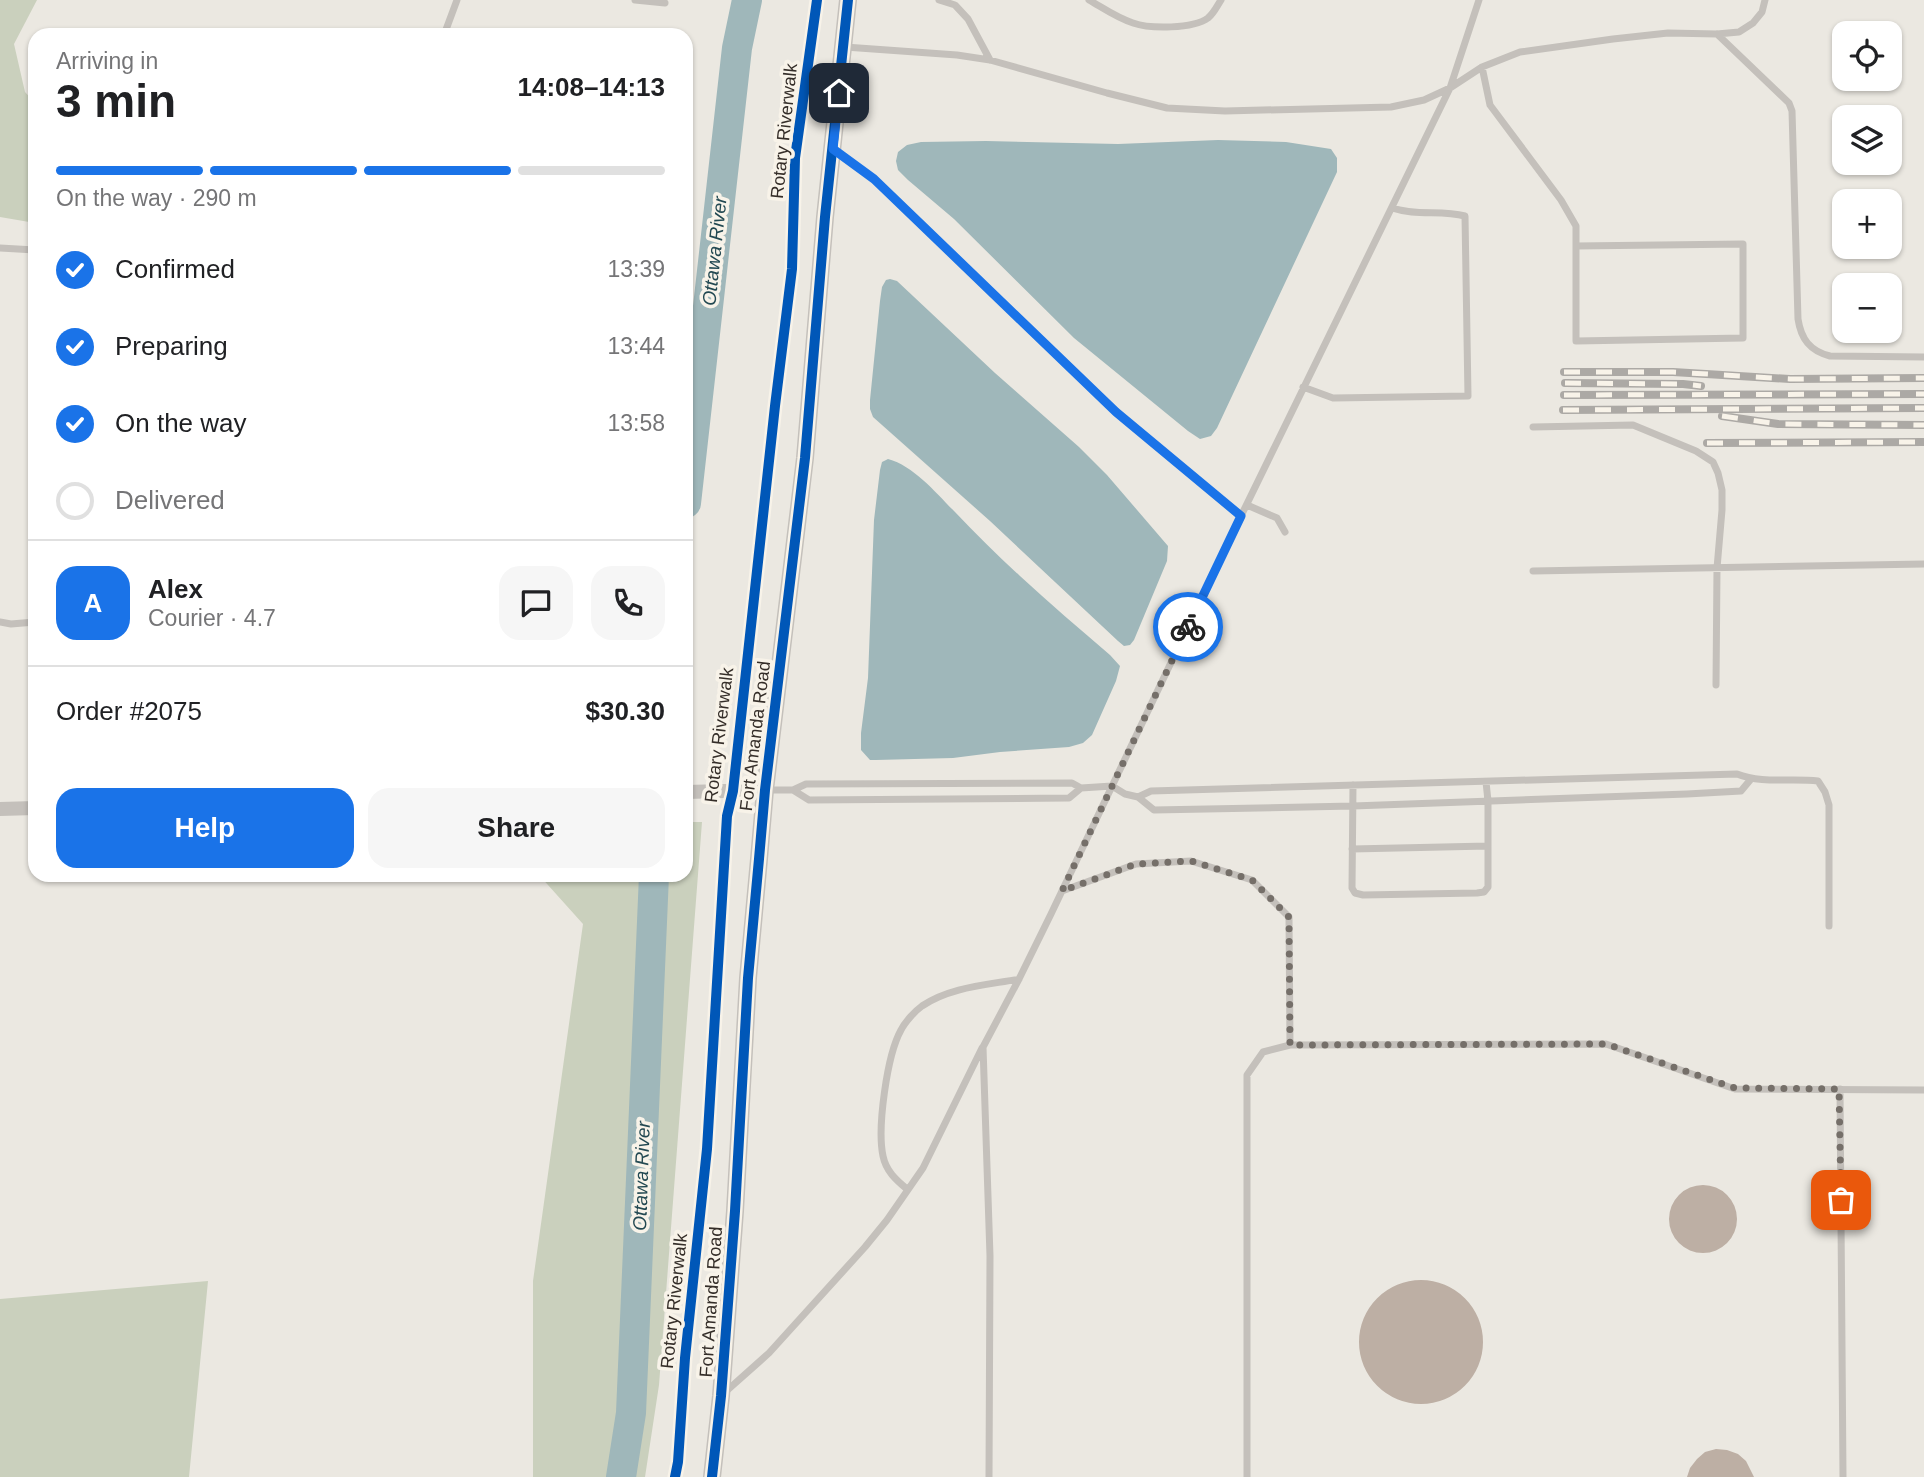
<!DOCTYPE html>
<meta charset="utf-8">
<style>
body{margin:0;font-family:Helvetica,sans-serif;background:#f6f6f6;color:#202124;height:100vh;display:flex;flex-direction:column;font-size:26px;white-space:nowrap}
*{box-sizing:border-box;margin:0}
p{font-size:23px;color:#757577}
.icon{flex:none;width:38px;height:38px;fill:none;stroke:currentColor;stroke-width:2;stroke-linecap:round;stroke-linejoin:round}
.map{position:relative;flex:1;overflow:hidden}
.sheet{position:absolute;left:28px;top:28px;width:665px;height:854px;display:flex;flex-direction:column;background:#fff;border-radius:21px;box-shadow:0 2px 5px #0004}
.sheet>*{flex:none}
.buttons{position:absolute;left:1832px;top:21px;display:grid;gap:14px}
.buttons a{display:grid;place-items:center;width:70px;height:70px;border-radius:14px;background:#fff;box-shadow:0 2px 5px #0004;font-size:35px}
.pin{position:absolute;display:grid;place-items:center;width:60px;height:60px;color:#fff;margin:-30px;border-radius:14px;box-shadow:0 4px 10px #0006}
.courier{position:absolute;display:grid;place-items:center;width:70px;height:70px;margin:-35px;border:5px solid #1a73e8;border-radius:50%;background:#fff;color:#222;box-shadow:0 2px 9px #0007}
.head em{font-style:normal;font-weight:700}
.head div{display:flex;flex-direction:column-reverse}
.head{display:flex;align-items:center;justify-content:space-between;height:119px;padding:0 28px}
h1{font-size:46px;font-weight:700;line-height:52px}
.bar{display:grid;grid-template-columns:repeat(4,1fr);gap:10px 7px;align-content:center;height:84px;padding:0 28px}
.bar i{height:9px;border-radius:5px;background:#e0e0e0}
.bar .selected{background:#1a73e8}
.bar p{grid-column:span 4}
.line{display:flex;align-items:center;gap:18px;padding:0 28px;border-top:2px solid #e0e0e0}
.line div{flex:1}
.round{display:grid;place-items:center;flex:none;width:74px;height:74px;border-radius:21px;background:#f6f6f6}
ol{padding:0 28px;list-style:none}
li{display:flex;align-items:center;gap:21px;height:77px}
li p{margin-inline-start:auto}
li .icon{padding:7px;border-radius:50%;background:#1a73e8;color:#fff;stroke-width:4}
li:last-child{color:#757577}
li i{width:38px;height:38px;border:4px solid #e0e0e0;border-radius:50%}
.primary-button{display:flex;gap:14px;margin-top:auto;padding:14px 28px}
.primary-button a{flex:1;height:80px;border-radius:21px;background:#1a73e8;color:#fff;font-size:28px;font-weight:700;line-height:80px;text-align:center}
.primary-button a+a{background:#f6f6f6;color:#202124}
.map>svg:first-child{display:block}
</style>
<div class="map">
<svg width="1924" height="1477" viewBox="0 0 1924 1477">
<rect width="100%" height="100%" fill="#ebe8e1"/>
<path fill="#cad0bd" d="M0 0H37L14 44 25 92 35 103V223L0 217Z
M686 822H702L659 1385 645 1477H533V1281L583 924 539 875H686Z
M208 1281 189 1477H0V1299Z"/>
<path fill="#9fb7ba" d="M1218 140 1286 142 1331 149 1337 158V172L1217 428 1211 436 1200 439 1188 431 1074 338 954 219 908 180 898 170 896 161 898 152 907 145 921 142 986 141 1118 144Z
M890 279 897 281 995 373 1079 447 1107 475 1168 546 1167 561 1134 640 1130 645 1124 646 1118 641 990 521 873 417 870 409V400L880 301 882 287 886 280Z
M888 459C914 466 936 493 955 512 976 534 998 556 1020 576 1049 603 1080 629 1110 655L1120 666 1116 681 1092 735 1083 743 1069 747 1000 752 953 758 876 760H870L861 750V733L868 678 874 520 880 470 882 462Z"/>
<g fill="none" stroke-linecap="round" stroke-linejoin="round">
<path stroke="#9fb7ba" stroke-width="30" d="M686 503 737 48 747 0
M621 1477 631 1413 654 875"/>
</g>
<path fill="#bdafa4" d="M1669 1219a34 34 0 1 1 68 0a34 34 0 1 1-68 0Z
M1359 1342a62 62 0 1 1 124 0a62 62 0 1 1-124 0Z
M1716 1449 1727 1450 1738 1454 1746 1461 1754 1477H1687L1690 1468 1697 1459 1705 1452Z"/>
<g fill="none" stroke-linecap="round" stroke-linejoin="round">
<path stroke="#c4c0bb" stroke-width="7" d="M635 0 665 3
M939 0 955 5 968 19 990 60
M1089 0C1103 8 1117 18 1133 23 1150 29 1193 29 1208 18 1214 13 1217 6 1221 0
M1717 34 1789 103 1792 111 1798 319C1801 339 1810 351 1830 356L1924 357
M444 35 457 0
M845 47 957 55 990 60 1107 93 1167 108 1225 111 1391 107 1424 100 1450 88 1482 67 1520 52 1613 39 1668 33 1717 34 1739 32 1753 23 1762 12 1765 0
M1482 67 1490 105 1561 200 1576 226V341L1743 338V244L1576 246
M834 149 874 179 1116 412 1241 516
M0 248 35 250
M1303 387 1333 398 1468 396 1465 216C1441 210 1416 216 1392 208
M1533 427 1633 425 1696 451 1713 462 1718 473 1722 490V510L1717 568 1716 685
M1247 505 1277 518 1285 532
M1533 571 1924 564
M0 622 11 624 35 622
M1353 785 1352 888 1355 893 1363 895 1477 893 1484 892 1488 887V801L1486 782
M766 790H793L806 784 1072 783 1081 788 1112 786 1125 794 1138 797 1154 810 1353 806 1687 794 1741 791 1751 779
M793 790 809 800 1069 798 1081 788
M1138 797 1151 791 1737 774C1762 784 1791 778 1818 781L1825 792 1829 805V926
M1352 849 1488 846
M1062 891 1136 864 1191 861 1252 880 1289 917 1290 1045 1606 1044 1735 1089 1924 1090
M1840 1089 1843 1477
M907 1189C896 1180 886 1171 883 1156 877 1128 887 1055 901 1030 905 1022 915 1011 922 1006 950 987 987 985 1019 979
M723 1394 769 1353 865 1247 887 1220 923 1168 982 1048
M989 1477 990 1256 983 1047 1019 979 1051 914 1241 516 1450 88 1479 0
M1247 1477V1075L1263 1052 1290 1045"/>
<path stroke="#c4c0bb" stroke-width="14" d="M686 792 765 790
M0 809 35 808"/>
<path stroke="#c4c0bb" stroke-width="18" d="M712 1477 721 1396 735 1211 748 978 759 859 765 790 805 458 825 217 848 0"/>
<g stroke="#aca9a5" stroke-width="8">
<path id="rail" d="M1564 372H1673L1790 379 1924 378
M1565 383 1683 384 1701 386
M1564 395 1924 394
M1563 410 1924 408
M1722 416 1778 424 1924 425
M1707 443 1924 442"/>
</g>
<use href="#rail" stroke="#f8f3e9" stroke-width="5" stroke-dasharray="16" stroke-linecap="butt"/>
<g stroke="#f8f3e9" stroke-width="15">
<path id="cycleway" d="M675 1477 678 1462 685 1358 707 1149 727 816 733 791 775 406 792 269 795 158 817 0
M712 1477 721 1396 735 1211 748 978 759 859 765 790 805 458 825 217 848 0"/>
</g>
<use href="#cycleway" stroke="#0057b8" stroke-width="10"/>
</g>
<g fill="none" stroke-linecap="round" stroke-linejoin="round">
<path stroke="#756f69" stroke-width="7" stroke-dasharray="0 12.6" d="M1188 627 1062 891 1136 864 1191 861 1252 880 1289 917 1290 1045 1606 1044 1735 1088 1839 1089 1841 1200"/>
<path stroke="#1a73e8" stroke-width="9" d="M839 93 833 149 874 179 1116 412 1241 516 1188 627"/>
</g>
<g text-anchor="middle" stroke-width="7" stroke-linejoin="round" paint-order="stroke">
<g font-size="18" fill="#352e29" stroke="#f8f3e9">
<text transform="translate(784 131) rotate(-84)" y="6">Rotary Riverwalk</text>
<text transform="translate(719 735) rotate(-83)" y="6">Rotary Riverwalk</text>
<text transform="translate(755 736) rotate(-83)" y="6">Fort Amanda Road</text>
<text transform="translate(674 1301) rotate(-84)" y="6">Rotary Riverwalk</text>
<text transform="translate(711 1302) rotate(-86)" y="6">Fort Amanda Road</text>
</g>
<g font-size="19" font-style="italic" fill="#234952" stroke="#f8f3e9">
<text transform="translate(714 251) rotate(-84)" y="7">Ottawa River</text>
<text transform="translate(641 1176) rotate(-88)" y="7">Ottawa River</text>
</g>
</g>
</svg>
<div class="buttons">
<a><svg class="icon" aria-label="locate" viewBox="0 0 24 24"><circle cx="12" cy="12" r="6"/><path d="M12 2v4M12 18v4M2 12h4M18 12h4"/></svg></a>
<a><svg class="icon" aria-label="layers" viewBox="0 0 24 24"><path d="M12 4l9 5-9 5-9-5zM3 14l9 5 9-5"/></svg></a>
<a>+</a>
<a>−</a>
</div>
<div class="pin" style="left:1841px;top:1200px;background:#ea580c"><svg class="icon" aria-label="bag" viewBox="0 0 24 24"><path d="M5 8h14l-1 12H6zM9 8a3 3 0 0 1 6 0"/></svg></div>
<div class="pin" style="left:839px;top:93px;background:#1f2937"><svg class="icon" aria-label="home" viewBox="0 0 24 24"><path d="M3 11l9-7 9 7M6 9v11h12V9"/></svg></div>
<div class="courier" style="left:1188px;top:627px"><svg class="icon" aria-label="bike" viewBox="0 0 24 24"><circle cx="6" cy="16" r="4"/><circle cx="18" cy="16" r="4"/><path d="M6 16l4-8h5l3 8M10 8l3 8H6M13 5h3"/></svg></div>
<section class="sheet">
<div class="head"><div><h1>3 min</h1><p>Arriving in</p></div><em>14:08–14:13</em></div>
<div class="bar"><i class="selected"></i><i class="selected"></i><i class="selected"></i><i></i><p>On the way · 290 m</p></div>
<ol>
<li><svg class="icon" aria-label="check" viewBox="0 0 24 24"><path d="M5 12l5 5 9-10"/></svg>Confirmed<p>13:39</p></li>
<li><svg class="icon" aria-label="check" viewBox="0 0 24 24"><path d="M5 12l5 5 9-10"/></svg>Preparing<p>13:44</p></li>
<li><svg class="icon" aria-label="check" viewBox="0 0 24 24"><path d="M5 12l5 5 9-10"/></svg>On the way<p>13:58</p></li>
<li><i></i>Delivered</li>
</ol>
<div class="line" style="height:126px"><b class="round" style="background:#1a73e8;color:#fff">A</b><div><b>Alex</b><p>Courier · 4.7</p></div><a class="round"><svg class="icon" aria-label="chat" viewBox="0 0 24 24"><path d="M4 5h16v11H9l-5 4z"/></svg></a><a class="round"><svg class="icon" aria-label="phone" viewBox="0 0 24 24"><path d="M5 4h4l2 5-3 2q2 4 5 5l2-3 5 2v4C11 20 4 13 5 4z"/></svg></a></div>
<div class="line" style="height:91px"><div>Order #2075</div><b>$30.30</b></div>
<div class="primary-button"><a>Help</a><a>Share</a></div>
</section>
</div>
